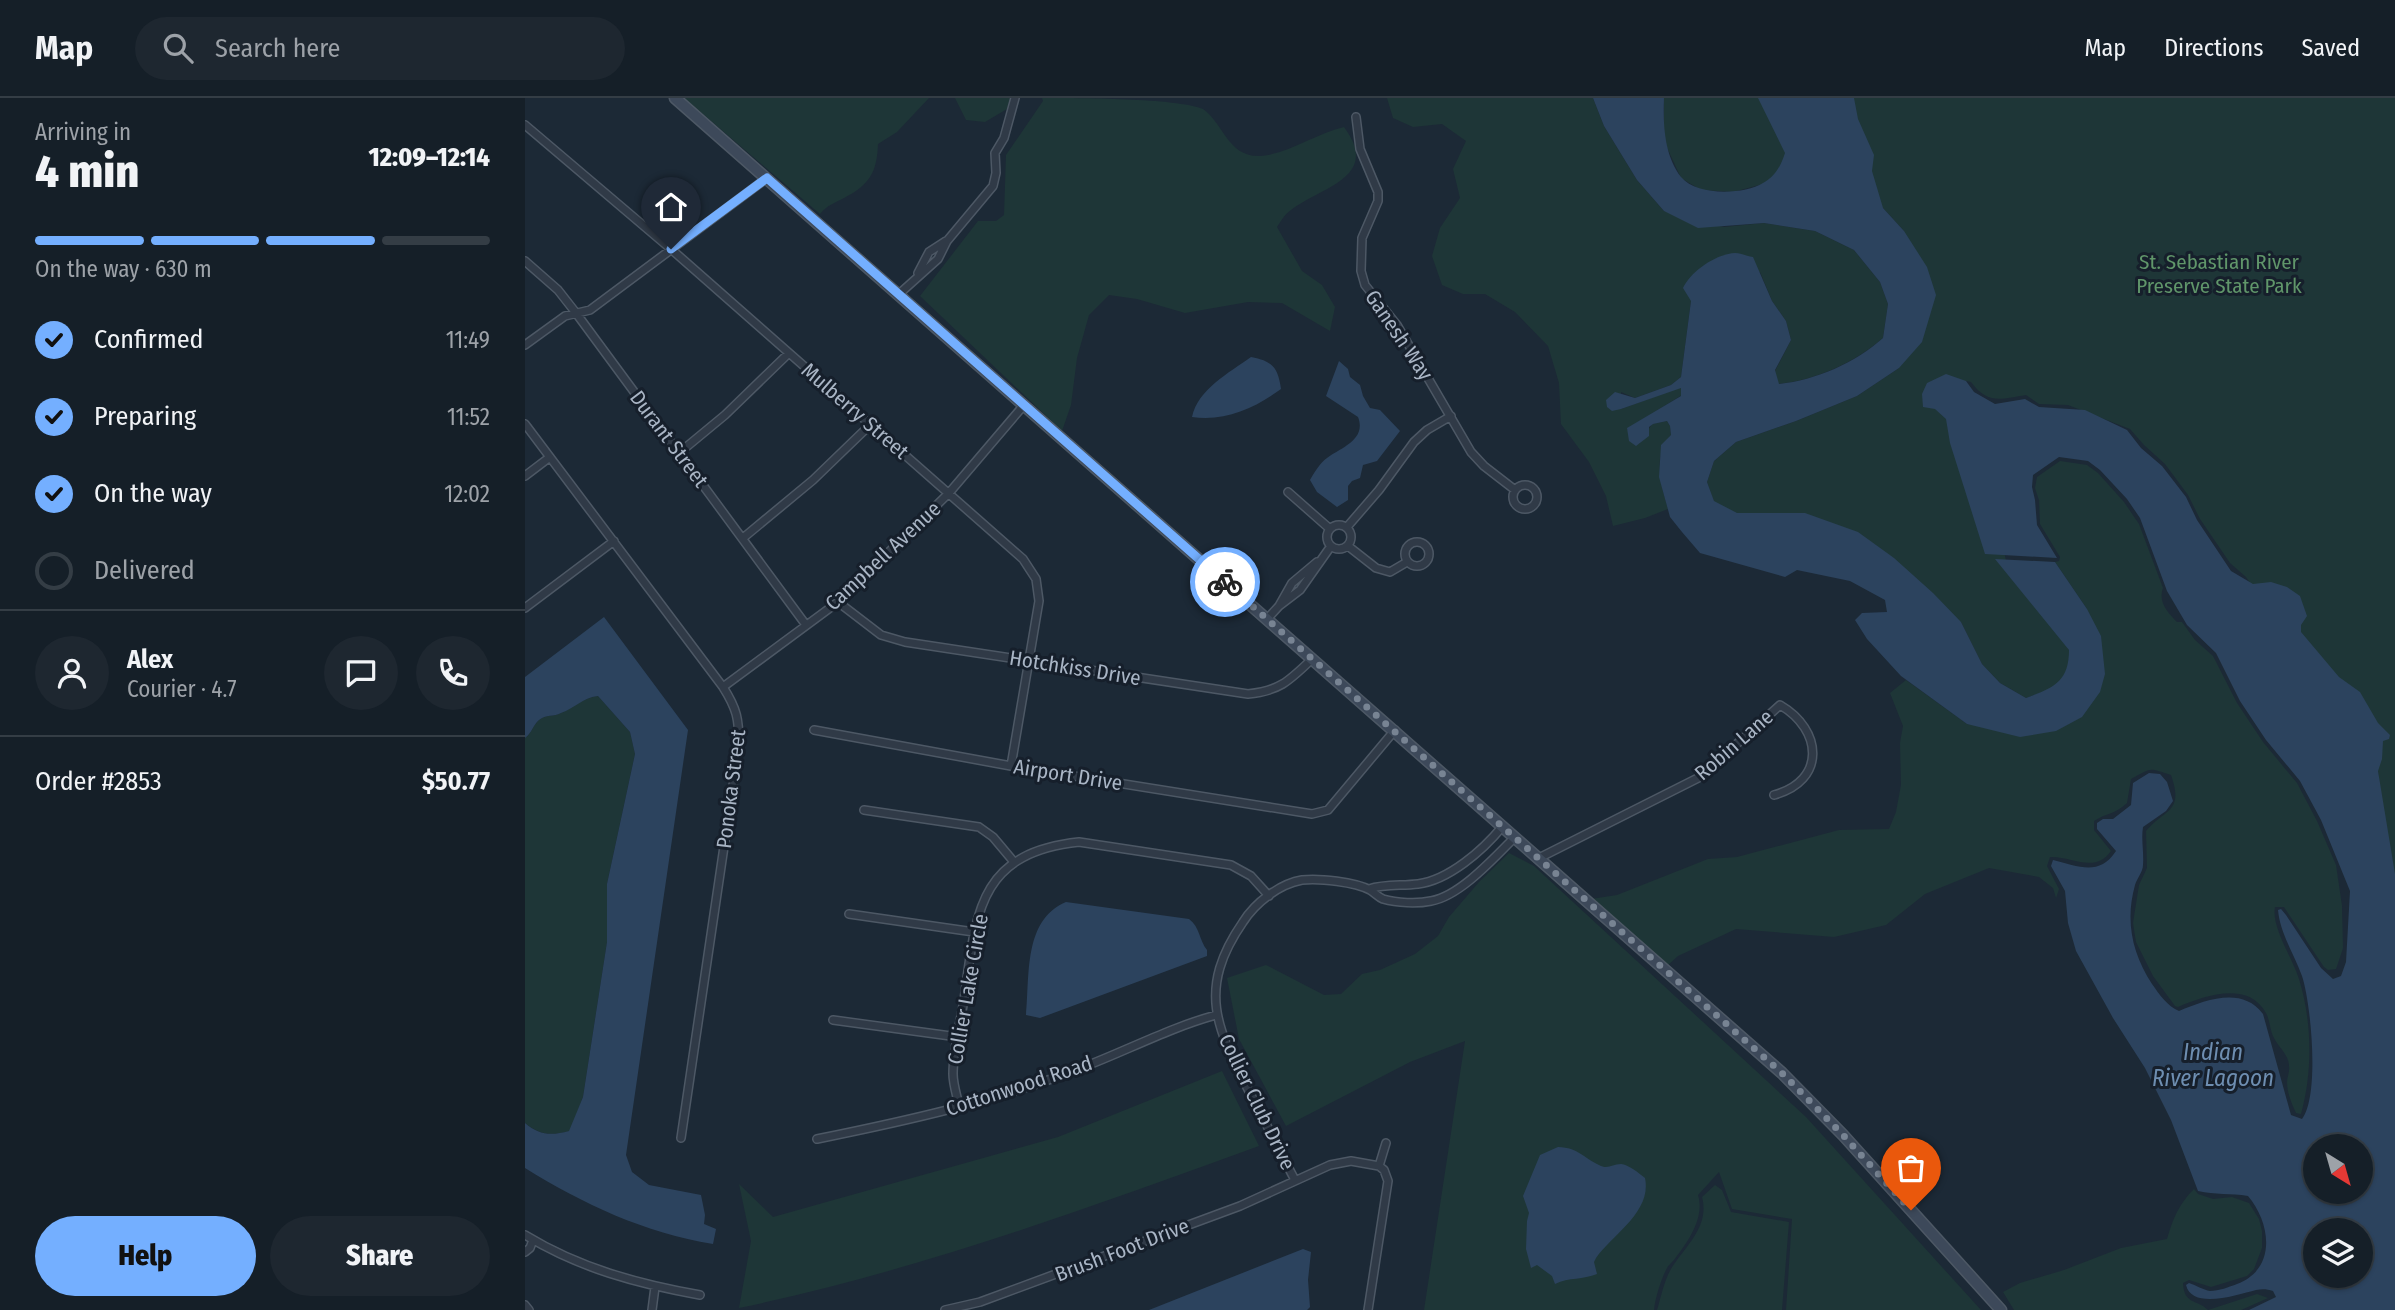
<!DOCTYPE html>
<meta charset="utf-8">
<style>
body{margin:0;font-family:"Fira Sans Condensed",sans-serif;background:#1e2730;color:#f1f3f6;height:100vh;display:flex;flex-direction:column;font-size:26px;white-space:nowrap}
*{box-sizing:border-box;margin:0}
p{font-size:23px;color:#9da2a8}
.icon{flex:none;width:38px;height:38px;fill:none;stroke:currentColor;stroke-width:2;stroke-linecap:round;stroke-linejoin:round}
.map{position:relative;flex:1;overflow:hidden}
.sheet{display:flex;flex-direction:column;background:#151f28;width:525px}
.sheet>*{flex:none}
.needle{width:46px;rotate:143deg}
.buttons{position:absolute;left:1778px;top:1036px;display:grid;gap:14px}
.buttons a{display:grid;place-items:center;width:70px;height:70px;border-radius:50%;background:#151f28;box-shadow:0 2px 5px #0004,0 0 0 2px #343d45;font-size:35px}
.pin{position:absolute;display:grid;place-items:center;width:60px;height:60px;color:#fff;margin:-72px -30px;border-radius:50% 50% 50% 0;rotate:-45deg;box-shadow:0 0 7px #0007}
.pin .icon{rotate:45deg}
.courier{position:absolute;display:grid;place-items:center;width:70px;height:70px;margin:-35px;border:5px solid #74afff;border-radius:50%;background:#fff;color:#222;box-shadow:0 2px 9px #0007}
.head em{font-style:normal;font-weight:800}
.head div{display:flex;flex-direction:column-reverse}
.head{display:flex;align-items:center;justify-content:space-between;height:119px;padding:0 35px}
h1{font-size:46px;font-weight:800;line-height:52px}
.bar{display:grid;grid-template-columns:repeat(4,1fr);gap:10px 7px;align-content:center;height:84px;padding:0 35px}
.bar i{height:9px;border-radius:5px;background:#343d45}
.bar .on{background:#74afff}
.bar p{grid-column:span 4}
.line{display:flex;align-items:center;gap:18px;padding:0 35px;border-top:2px solid #343d45}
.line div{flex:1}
.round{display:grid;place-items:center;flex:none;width:74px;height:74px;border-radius:37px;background:#1e2730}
ol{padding:0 35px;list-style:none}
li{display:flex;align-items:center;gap:21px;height:77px}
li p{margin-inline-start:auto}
li .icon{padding:7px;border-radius:50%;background:#74afff;color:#111;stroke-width:4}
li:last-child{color:#9da2a8}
li i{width:38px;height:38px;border:4px solid #343d45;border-radius:50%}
.primary-button{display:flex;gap:14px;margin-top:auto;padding:14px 35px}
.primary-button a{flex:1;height:80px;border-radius:42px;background:#74afff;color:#111;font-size:28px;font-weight:800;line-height:80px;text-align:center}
.primary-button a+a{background:#1e2730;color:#f1f3f6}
header{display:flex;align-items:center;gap:42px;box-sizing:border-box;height:98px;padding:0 35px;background:#151f28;border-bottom:2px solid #343d45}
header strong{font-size:33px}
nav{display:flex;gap:38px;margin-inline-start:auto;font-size:24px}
.search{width:490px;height:63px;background:#1e2730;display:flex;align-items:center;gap:18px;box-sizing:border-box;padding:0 24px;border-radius:38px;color:#9da2a8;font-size:26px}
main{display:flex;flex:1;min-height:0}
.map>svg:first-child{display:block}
</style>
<header>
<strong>Map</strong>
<div class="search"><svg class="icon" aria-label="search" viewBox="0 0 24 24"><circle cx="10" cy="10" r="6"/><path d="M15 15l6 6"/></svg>Search here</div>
<nav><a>Map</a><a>Directions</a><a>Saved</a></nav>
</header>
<main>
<section class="sheet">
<div class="head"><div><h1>4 min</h1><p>Arriving in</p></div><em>12:09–12:14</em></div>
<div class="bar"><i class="on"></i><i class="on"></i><i class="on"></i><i></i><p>On the way · 630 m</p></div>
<ol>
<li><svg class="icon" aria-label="check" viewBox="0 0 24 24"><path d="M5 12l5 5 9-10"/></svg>Confirmed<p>11:49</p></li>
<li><svg class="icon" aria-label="check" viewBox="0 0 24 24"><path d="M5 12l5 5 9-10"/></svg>Preparing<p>11:52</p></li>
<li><svg class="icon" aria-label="check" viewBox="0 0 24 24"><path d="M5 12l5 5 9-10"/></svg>On the way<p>12:02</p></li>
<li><i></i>Delivered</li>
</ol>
<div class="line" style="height:126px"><a class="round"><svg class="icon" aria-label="person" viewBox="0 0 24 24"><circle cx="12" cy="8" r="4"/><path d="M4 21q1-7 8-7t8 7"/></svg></a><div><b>Alex</b><p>Courier · 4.7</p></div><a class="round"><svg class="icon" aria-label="chat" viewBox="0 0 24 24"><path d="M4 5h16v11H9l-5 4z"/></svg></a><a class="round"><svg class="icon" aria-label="phone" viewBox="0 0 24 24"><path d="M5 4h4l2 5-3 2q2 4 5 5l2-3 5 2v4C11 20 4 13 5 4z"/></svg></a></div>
<div class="line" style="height:91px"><div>Order #2853</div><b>$50.77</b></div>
<div class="primary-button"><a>Help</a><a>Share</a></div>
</section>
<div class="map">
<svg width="1870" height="1212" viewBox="0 0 1870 1212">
<rect width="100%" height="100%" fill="#1c2936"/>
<path fill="#1e3637" d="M159 0H404L372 34 353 46C352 75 344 87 319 100 310 105 302 107 295 116Z
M430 0H485L482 11 460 24 441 22Z
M517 0C553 0 651 0 678 11 698 25 703 58 733 58 759 58 792 35 819 29 857 80 795 89 766 112 760 116 756 123 752 129L777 173 797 187 810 209 805 233 757 205 723 204 660 215 612 201 584 197 564 217 552 260 546 307 537 333 395 198 453 123H471L479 117 481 57 518 3Z
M862 0H1068L1079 28 1112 82 1139 113 1199 129 1239 125 1290 133 1329 152 1355 184 1363 206 1358 240C1329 265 1291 282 1253 286L1250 273 1266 242 1261 223 1247 203 1235 174 1166 203 1156 279 1146 287 1110 300 1096 294V311L1156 289 1157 297 1102 331 1114 346 1127 326 1142 323 1145 328 1146 337C1127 358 1136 386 1143 411L1120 420 1088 428 1081 398 1064 364 1036 326 1034 285 1023 248 990 214 960 196H938L917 187 907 158 915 130 935 100 928 71 941 43 917 26 888 29 868 20Z
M1139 0H1870V827L1853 673 1721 479 1705 465 1675 421 1663 397 1640 366 1619 347 1605 331 1543 307 1514 306 1501 297C1476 301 1463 307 1446 284L1441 283 1482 467 1534 535 1547 557 1548 571 1530 590 1501 600 1475 585 1457 566 1436 524 1206 419 1196 407 1189 404 1182 384 1189 363 1211 344 1271 323 1332 298 1374 270 1379 133 1358 110 1238 86 1208 94 1176 92 1156 80 1139 43Z
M1535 363 1562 367 1573 375 1599 404 1614 426 1638 490C1633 504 1642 514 1652 524H1657L1670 542 1688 558 1712 605 1738 644 1772 685 1792 723 1811 767 1817 808 1818 850 1811 871 1803 872 1799 869 1759 809H1750C1746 829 1768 861 1774 881 1787 923 1788 973 1776 1016L1771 1015C1767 1006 1762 995 1762 984 1762 979 1765 973 1764 968 1764 957 1754 950 1749 940 1745 933 1745 922 1741 915 1723 882 1679 898 1653 909L1650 908 1628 878 1611 844 1608 825 1614 787 1622 770 1621 733C1641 710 1659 714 1646 677 1623 670 1628 669 1606 681L1602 705C1591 716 1581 715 1569 723V732L1586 753C1570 776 1547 758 1525 759L1522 768 1534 791 1531 800 1528 790 1514 779 1464 770 1400 796 1361 827 1309 839 1211 831 1153 858 1142 868 1066 801 1092 797 1183 761 1212 759 1314 732 1364 731 1371 714 1376 687 1375 645 1378 628 1365 595 1381 582 1442 626 1531 633 1562 511 1530 464 1534 463 1535 459 1515 426 1514 402 1510 390 1512 379Z
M73 598 105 634 110 656 82 786V844L58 999 45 1033C26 1038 15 1037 0 1025V640C7 635 8 627 14 622 21 616 29 619 36 615 50 609 57 600 73 598Z
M984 755 1009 768 1281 1019 1456 1212H1261L1267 1121 1207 1111 1194 1074 1173 1097C1180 1120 1163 1144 1149 1162 1148 1163 1142 1169 1142 1170 1136 1181 1130 1201 1129 1212H899L940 943 885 964 761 1028 714 941 702 880 741 867 799 897 816 896 837 876 855 872 890 856 913 838 924 819 954 784Z
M697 973 734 1048C563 1110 392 1173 214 1210L226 1143 214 1086 248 1119 533 1039Z
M1190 1087 1197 1092 1206 1114 1264 1124 1257 1212H1132C1136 1199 1139 1183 1146 1171 1160 1148 1185 1129 1177 1099Z
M1669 1091 1673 1096 1688 1101 1707 1099 1724 1105 1734 1121 1737 1133V1150L1729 1171 1722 1178 1686 1189 1664 1182 1658 1185C1659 1207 1672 1201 1683 1212L1732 1196 1743 1200 1716 1212H1489L1478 1194 1495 1185 1539 1172 1596 1150 1642 1141C1648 1120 1654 1106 1669 1091Z"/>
<path fill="#2c435e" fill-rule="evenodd" d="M1068 0H1139C1138 26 1139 57 1156 79 1172 98 1218 97 1238 85 1251 78 1256 67 1260 55L1233 0H1329L1333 21 1349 57 1347 73 1358 110 1379 133 1402 169 1411 197 1397 244 1374 270 1332 298 1271 323 1211 344 1189 363 1182 384 1189 403 1212 415H1280L1333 434 1369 460 1408 495 1436 524 1457 566 1475 585 1501 600C1528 590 1544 584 1544 552L1470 461 1530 464 1562 511 1576 538 1580 576 1575 594 1557 619 1531 633 1495 639 1442 626 1376 578 1342 541 1330 522 1337 515 1362 514 1360 502 1325 483 1272 472 1260 479 1175 455 1157 434 1145 419 1134 379 1136 347 1146 337 1145 328 1142 323 1128 326 1124 329V338L1111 348 1104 343 1102 330 1156 298V290L1096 311 1087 313 1082 309 1081 302 1090 294 1110 300 1146 287 1156 279 1166 203 1158 190C1166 173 1191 156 1210 155 1215 155 1222 158 1228 159L1247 203 1261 223 1266 242 1250 272 1254 286C1291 282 1330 265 1358 240L1363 206 1355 184 1329 152 1290 133 1239 125 1173 130 1139 113 1112 82 1079 28Z
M726 259C747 263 753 269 756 291 730 310 700 324 667 319 673 291 704 275 726 259Z
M814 263 823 271 825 279 835 287 838 298 845 310 855 312 875 333 852 363 838 367 835 380 827 383 823 388V402L812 409 792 394 785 382C789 375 795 365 802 360 815 350 842 342 833 319L801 298Z
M1421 276 1441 283 1449 294 1470 306 1500 301 1514 309 1560 312 1602 332 1616 350 1637 368 1661 399 1672 422 1706 473 1728 486 1746 484 1762 489 1775 498 1782 518 1776 527V534L1814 579 1835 594 1853 625 1865 637 1864 641 1858 643 1857 661 1853 673 1870 776V1212H1724L1751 1199 1748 1193C1742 1191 1737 1191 1731 1192 1712 1197 1667 1212 1661 1187L1664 1185C1671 1187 1678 1192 1685 1193 1694 1193 1704 1189 1712 1186 1752 1171 1746 1125 1723 1098 1706 1095 1690 1097 1673 1093L1646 1022 1620 970 1588 920 1551 853 1543 825 1540 793 1526 768 1528 762C1553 768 1574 779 1591 753L1572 731V725L1578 721H1588L1606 707 1608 685 1624 675 1635 676 1642 684 1648 703 1641 713 1618 729C1616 742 1619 754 1618 767 1618 774 1612 780 1610 787 1600 823 1607 855 1627 886 1634 896 1643 909 1654 913 1681 902 1717 888 1738 916L1766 1017 1777 1021C1795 998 1786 905 1777 878 1769 856 1755 835 1753 812L1756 811 1761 817 1796 870 1808 881 1816 878 1821 864 1825 793 1796 722 1775 683 1741 642 1715 603 1691 555 1662 527 1642 493 1615 420 1602 401 1575 372 1563 363 1534 359 1508 377 1507 389 1510 402 1512 427 1532 460 1460 456 1425 345 1421 321 1410 311 1398 309 1397 296 1402 285ZM1790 1048H1836V1094H1790ZM1790 1132H1836V1178H1790Z
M79 519 163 632 101 1057 107 1074 124 1087 176 1097 180 1117 179 1126 191 1131 188 1146C120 1135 58 1106 0 1070V1025C14 1037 26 1038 44 1033L58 999 82 844V786L110 656 105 634 73 598C57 600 50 610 36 615 29 619 21 616 14 622 8 627 7 635 0 640V579Z
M541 804 664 821C675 829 674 842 682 852V858L515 920 501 917C505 878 498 822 541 804Z
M1033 1049C1054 1050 1057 1059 1074 1067 1083 1072 1087 1066 1096 1066 1103 1066 1115 1076 1120 1080 1127 1114 1088 1136 1071 1160L1069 1164 1072 1176C1058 1182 1044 1179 1030 1186L1027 1178 1012 1167 1006 1170 1001 1151 1002 1123 1004 1115 998 1098 1015 1057Z
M778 1151 786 1154 783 1182 785 1209 782 1212H624Z"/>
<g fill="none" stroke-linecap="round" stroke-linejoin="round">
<g stroke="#4d5865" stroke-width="10">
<path id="minor" d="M831 19 835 51 853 94V103L837 140 836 173 840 187 872 227 946 354 959 368 990 392
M0 27 146 151 498 461 511 481 514 503 486 668
M0 163 33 192 51 215 281 527
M393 175 404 154 421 143
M374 196 413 161 422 143 468 88 471 75 470 55 479 40 490 0
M0 247 40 218 65 212 242 80
M0 326 198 589C212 611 214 621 214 647L156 1040
M154 355 200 317 264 255
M0 378 25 359
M988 399a12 12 0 1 1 24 0a12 12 0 1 1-24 0Z
M763 394 805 431
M802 439a12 12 0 1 1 24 0a12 12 0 1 1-24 0Z
M822 429 854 392 889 344 902 332 926 318
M218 440 288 382 346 326
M880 456a12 12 0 1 1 24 0a12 12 0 1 1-24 0Z
M823 448 851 470 865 474 882 464
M313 504 356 537 380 544 723 596C755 593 765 582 787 561
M754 508 767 485 792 464
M0 510 89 443
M742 521 754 508 775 492 806 448
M198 589 313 504 424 395 499 307
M289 632 486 668 787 716 803 712 870 632
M339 712 454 729 468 739 489 764
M1014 760 1175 679 1255 607C1298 632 1301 683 1249 697
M844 791C860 786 876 788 893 786 924 782 958 752 977 729
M324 816 449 834
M308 922 433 939
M434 1008C432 998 428 986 428 976 428 952 435 926 439 902 451 816 452 755 554 744L706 767 726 778 744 798
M292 1041C381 1023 471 1003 556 970 601 953 644 930 691 917
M854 1068 861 1045
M770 1082C755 1054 741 1025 726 997 692 931 671 892 718 824 730 805 754 786 777 782 794 780 830 784 845 792 850 795 853 799 858 801 872 805 892 806 906 803 935 798 969 760 990 739
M0 1137C54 1170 113 1186 175 1197
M0 1154 5 1150 8 1142
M0 1207 4 1212
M127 1212 130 1189
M420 1212 455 1204 715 1108 805 1067 826 1063 854 1068 859 1072 863 1083 843 1212"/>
</g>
<g stroke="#4d5865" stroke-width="13">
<path id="secondary" d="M150 0 1257 975 1318 1037 1476 1212"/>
</g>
<use href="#minor" stroke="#303a47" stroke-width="7"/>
<use href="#secondary" stroke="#3d495a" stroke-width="10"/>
</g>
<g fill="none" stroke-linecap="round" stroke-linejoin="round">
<path stroke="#788493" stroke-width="7" stroke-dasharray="0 12.6" d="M700 484 1257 975 1318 1037 1386 1112"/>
<path stroke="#74afff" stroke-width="9" d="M146 151 242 80 700 484"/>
</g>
<g text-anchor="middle" stroke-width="6" stroke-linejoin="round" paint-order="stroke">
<g font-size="21" fill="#60966a" stroke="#161f2b">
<text x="1694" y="171">St. Sebastian River<tspan x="1694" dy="24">Preserve State Park</tspan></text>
</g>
<g font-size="21" fill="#a9b5c5" stroke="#161f2b">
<text transform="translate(874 237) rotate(56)" y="7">Ganesh Way</text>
<text transform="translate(330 313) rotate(41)" y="7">Mulberry Street</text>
<text transform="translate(144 341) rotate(53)" y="7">Durant Street</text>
<text transform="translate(358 458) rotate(-43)" y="7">Campbell Avenue</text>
<text transform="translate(550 570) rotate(9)" y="7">Hotchkiss Drive</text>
<text transform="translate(1209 647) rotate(-41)" y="7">Robin Lane</text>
<text transform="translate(543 677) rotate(9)" y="7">Airport Drive</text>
<text transform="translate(206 691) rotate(-83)" y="7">Ponoka Street</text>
<text transform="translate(443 891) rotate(-80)" y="7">Collier Lake Circle</text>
<text transform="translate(494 988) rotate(-18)" y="7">Cottonwood Road</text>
<text transform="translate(732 1004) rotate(64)" y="7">Collier Club Drive</text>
<text transform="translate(597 1152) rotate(-21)" y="7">Brush Foot Drive</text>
</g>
<g font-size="23" font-style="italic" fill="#6e8eb1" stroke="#161f2b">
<text x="1688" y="962">Indian<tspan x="1688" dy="26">River Lagoon</tspan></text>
</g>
</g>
</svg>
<div class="buttons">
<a><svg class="needle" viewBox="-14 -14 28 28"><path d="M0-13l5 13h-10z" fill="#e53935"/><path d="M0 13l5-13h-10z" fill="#9da2a8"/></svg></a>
<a><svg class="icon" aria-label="layers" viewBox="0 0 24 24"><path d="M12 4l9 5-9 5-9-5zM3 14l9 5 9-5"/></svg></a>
</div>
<div class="pin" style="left:1386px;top:1112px;background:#ea580c"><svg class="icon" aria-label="bag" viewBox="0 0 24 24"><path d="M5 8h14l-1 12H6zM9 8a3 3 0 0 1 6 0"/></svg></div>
<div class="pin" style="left:146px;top:151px;background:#1f2937"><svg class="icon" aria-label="home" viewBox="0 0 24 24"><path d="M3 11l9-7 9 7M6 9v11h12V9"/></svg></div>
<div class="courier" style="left:700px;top:484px"><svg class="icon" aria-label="bike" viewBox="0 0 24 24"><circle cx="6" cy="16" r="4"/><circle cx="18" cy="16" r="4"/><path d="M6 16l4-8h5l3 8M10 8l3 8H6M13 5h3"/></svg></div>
</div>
</main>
